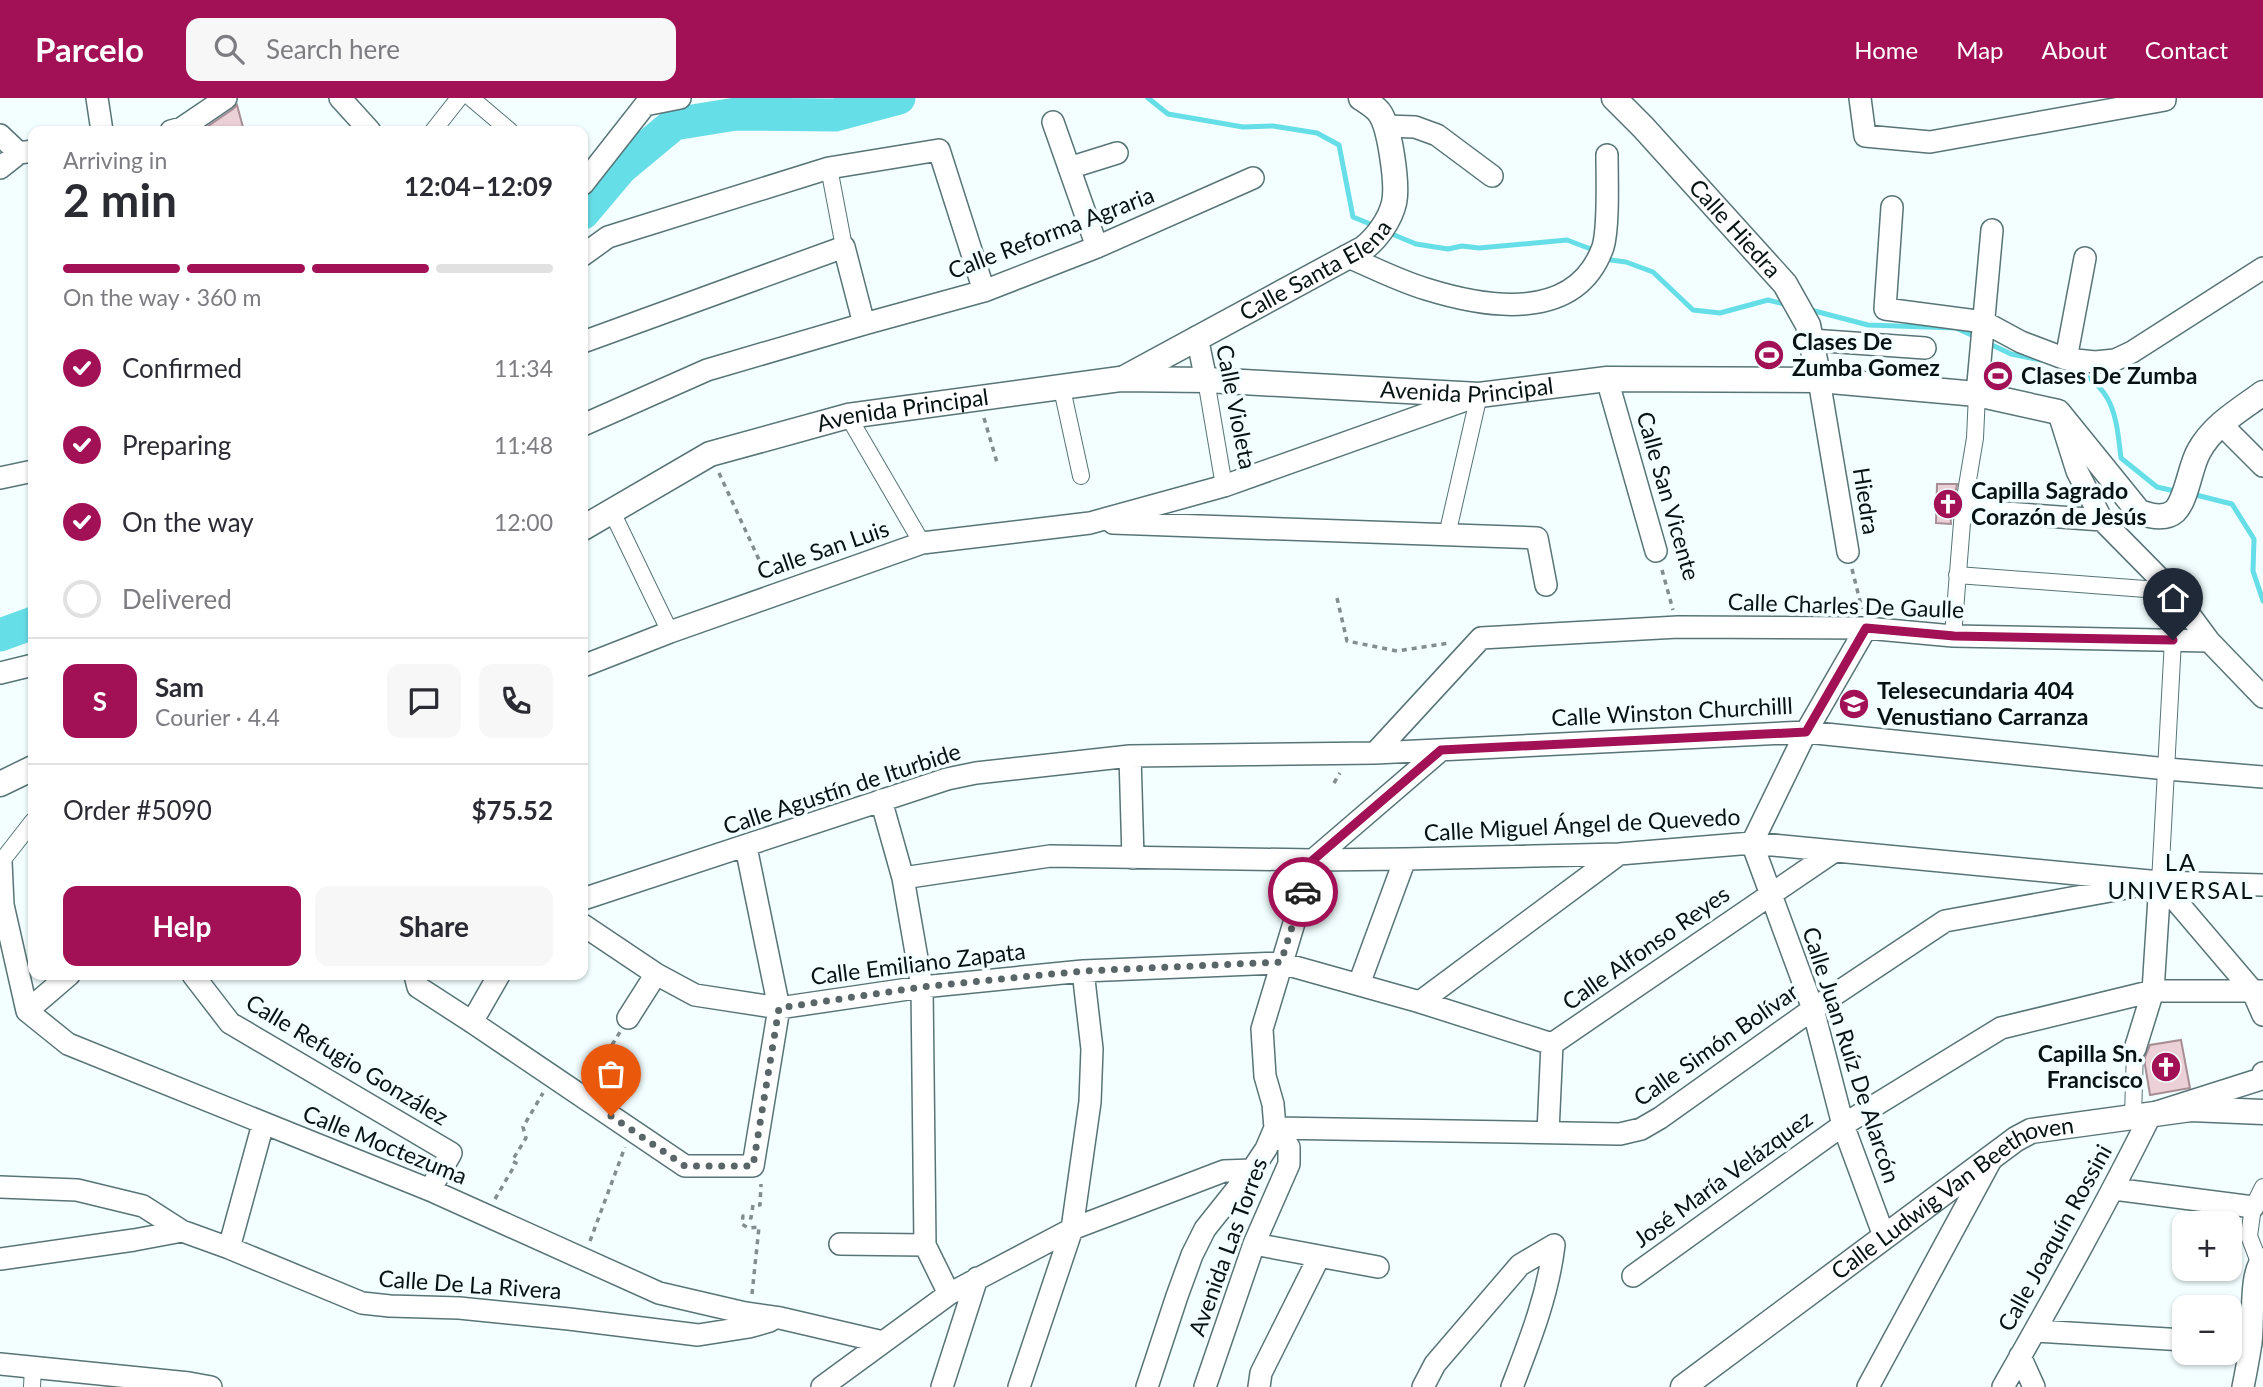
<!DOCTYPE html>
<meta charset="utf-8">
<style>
body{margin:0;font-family:Lato,sans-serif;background:#f7f7f7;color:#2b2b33;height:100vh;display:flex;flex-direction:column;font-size:26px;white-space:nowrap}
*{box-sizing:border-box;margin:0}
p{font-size:23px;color:#7c7c81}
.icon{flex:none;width:38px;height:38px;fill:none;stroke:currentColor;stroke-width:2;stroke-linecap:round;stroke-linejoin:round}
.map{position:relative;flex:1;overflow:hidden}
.sheet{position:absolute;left:28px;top:28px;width:560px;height:854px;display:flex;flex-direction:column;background:#fff;border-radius:14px;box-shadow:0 2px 5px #0004}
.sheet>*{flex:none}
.buttons{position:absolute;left:2172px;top:1113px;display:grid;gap:14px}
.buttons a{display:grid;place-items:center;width:70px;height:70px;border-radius:14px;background:#fff;box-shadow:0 2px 5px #0004;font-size:35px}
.pin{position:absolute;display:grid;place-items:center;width:60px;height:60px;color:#fff;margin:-72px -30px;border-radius:50% 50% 50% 0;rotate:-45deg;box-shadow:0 0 7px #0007}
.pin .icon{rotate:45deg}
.courier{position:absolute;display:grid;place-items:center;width:70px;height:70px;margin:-35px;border:5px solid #a21156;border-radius:50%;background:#fff;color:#222;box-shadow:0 2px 9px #0007}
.summary em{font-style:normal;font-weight:700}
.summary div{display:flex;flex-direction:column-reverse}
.summary{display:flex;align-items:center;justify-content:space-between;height:119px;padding:0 35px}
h1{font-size:46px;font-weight:700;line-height:52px}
.bar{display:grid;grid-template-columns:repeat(4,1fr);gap:10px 7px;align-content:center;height:84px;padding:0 35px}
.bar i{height:9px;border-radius:5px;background:#e1e1e2}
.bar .current{background:#a21156}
.bar p{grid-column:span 4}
.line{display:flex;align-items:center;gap:18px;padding:0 35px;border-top:2px solid #e1e1e2}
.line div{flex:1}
.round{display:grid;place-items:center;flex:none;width:74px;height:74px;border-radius:14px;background:#f7f7f7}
ol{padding:0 35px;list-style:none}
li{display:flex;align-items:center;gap:21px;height:77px}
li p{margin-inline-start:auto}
li .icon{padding:7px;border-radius:50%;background:#a21156;color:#fff;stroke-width:4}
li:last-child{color:#7c7c81}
li i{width:38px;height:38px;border:4px solid #e1e1e2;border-radius:50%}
.primary-button{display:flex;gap:14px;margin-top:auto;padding:14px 35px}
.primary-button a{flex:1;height:80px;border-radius:14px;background:#a21156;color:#fff;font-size:28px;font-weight:700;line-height:80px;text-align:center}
.primary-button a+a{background:#f7f7f7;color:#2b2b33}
header{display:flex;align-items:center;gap:42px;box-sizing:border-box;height:98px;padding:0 35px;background:#a21156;color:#fff}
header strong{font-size:33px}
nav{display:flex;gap:38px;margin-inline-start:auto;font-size:24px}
.search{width:490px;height:63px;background:#f7f7f7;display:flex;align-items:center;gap:18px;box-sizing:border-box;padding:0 24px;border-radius:14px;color:#7c7c81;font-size:26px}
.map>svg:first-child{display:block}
</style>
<header>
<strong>Parcelo</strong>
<div class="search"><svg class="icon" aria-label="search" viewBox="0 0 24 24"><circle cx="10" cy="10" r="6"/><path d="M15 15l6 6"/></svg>Search here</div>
<nav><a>Home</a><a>Map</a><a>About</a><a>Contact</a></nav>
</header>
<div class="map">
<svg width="2263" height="1289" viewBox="0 0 2263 1289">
<rect width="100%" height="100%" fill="#f2feff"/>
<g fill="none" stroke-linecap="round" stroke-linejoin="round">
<path stroke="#66dee7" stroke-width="5" d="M1148 0 1168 16 1243 29 1273 28 1317 35 1339 47 1353 119 1375 128
M1387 134 1416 146 1448 151 1462 148 1479 150 1567 142 1596 153
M1604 158 1611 162 1626 164 1653 174 1693 212 1720 215 1768 202 1788 207
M1807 211 1868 227 1956 230 1976 239
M1988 245 2011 256 2041 262
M2071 270C2114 289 2116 317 2121 360L2157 389 2179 394
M2192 396 2232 406 2254 441 2253 473 2263 503"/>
<path stroke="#66dee7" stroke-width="33" d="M583 115 621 70 674 26 736 16 835 17 899 0
M0 537 33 525"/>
</g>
<path fill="#ebd0d7" stroke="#a78e95" stroke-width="2" d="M237 7 244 33H201L233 11Z
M1937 386H1957L1954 403 1950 410 1951 426 1936 425Z
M2181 942 2190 990 2150 997 2145 967V959L2150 947Z"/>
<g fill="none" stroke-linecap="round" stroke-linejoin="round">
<g stroke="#587476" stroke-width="18">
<path id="pedestrian" d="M471 0 510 33
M433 33 459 0
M829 70 844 149
M1206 282 1224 388
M1062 291 1081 378
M848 318 922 445
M612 414 670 534
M1447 437 1479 297
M1957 477 2172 493 2173 542 2160 784
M1953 538 1963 412 1975 340 1977 296
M0 763 1 764 33 723
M2133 1018 2135 951
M2259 1164 2249 1138 2253 1109 2263 1089
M32 1289 33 1269"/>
</g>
<g stroke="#587476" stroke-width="24">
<path id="minor" d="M97 0 102 33
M340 0 370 33
M1860 0 1865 38 1930 44 2165 2V0
M1053 24 1097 149
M1385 28 1415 29 1437 37 1492 78
M171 33 182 30 226 0
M0 37 19 55 33 53
M0 70 19 55
M1069 70 1117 55
M583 86 645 7 680 0
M1892 109 1885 211 1984 224 2021 244 2066 261 2095 264 2115 262 2132 254 2263 170
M583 157 608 139 829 70 939 52 984 193
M1346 158C1372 169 1399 183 1426 191 1487 210 1576 225 1603 149 1609 129 1607 80 1607 57
M1197 239 1206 282
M1811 242 1925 250
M583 244 844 149 864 226
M2066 261 2085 160
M1607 281 1656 453
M1819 282 1848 454
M1977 296 1992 132
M2060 319 2077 373 2102 422 2172 493 2209 543 2263 599
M2221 326 2263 368
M583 327 707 272 864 226 984 193 1097 149 1253 80
M0 380 33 373
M1963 412 2102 422
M1113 425 1537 440 1546 487
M1866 530 1806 634 1752 745 1813 911 1843 1027 1884 1138
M583 568 670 534 922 445 1090 425 1224 388 1474 299
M0 575 33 567
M1375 655 1481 540 1678 529 1866 530 1953 538 2209 543
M1130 658 1133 760
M881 702 903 780 922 889 925 1147 949 1196
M1 764 3 807 27 913 68 946 430 1092 659 1195 745 1215 780 1220 883 1244
M903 780 1050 758 1313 762 1405 761 1619 756 1752 745 2160 784 2263 787
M2160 784 2252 892 2263 917
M583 801 947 681 976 675 1130 658 1375 655 1806 634 2167 671 2263 679
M583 827 656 876 695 897 779 910 922 889 1083 873 1281 865 1420 904 1552 946
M193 877 230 925 451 1055 430 1092
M415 877 418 889 472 924 685 1068H753L779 910 746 749
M1359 886 1405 761
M1420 904 1619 756
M27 913 69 877
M628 920 656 876
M472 924 499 877
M1552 946 1833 754
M2135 951 2153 893 2160 784
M1275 1030 1620 1036 1641 1031 1660 1020 1813 911 1945 823 2132 789
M1548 1034 1552 946
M0 1089 77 1092 143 1108 182 1133
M2114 1091 2253 1109
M840 1146 925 1147
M1254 1146 1378 1169
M229 1150 263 1026
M0 1161 134 1142 182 1133 229 1150 362 1205 390 1208 459 1210 569 1221 698 1237 749 1229 770 1223
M1633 1178 1843 1027 2001 930 2153 893H2263
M2036 1233 2184 1242
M2230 1245 2251 1246
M2020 1258 2034 1289
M0 1266 189 1285 211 1289
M822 1289 949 1196 1072 1131 1224 1073 1252 1072
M942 1289 977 1180
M1019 1289 1072 1131 1090 1004 1092 951 1083 873
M1147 1289 1177 1198 1192 1157 1205 1131 1252 1072 1266 1051 1275 1030 1273 1006 1265 978 1262 931 1313 762 1441 652
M1205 1289 1254 1146 1289 1066V1049L1275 1030
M1259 1289 1261 1275 1319 1159
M1423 1289 1435 1266 1520 1167 1554 1147
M1512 1289C1530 1242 1548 1197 1554 1147
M1868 1289 1992 1060
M2003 1289C2054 1199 2105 1109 2151 1016L2261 981 2263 975
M2243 1289C2246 1274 2249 1259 2251 1244 2254 1224 2249 1174 2263 1161"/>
</g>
<g stroke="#587476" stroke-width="27">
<g id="tertiary">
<path id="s1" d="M1614 0 1643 29 1785 186 1808 227 1819 282"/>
<path id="s2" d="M1124 280 1364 150C1377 140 1390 122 1394 105 1398 87 1390 28 1379 14 1374 8 1367 4 1361 0"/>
<path id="s3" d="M583 430 710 356 848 318 1120 281 1206 282 1479 297 1607 281 1819 282 1977 296 2058 314 2139 414C2150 418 2165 422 2175 413 2187 401 2190 368 2199 353 2213 327 2240 312 2263 295"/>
<path d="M0 686 33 670"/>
<path id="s4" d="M1683 1289 2016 1041 2031 1033 2191 1011 2263 1014"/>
</g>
</g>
<path stroke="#828d8e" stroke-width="3.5" stroke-dasharray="5 5" stroke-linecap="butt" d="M984 320 998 368
M719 375 767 479
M1852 471 1862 511
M1662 472 1673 512
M1337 500 1347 543 1397 553 1450 545
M1334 685 1340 675
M591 981 620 934
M495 1101 516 1065 512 1063 526 1040 523 1029 543 995
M590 1143 625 1049
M752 1196 759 1129 748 1130 742 1126 743 1118 751 1120 753 1107H760L761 1086"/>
<use href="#pedestrian" stroke="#fff" stroke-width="16"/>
<use href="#minor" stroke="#fff" stroke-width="21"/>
<use href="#tertiary" stroke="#fff" stroke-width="24"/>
</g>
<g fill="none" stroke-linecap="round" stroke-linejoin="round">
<path stroke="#596566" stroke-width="7" stroke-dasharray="0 12.6" d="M611 1018 685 1068H753L779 910 922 889 1083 873 1281 864 1303 794"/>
<path stroke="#a21156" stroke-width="9" d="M1303 794 1313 762 1441 652 1806 634 1866 530 1954 538 2173 542"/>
</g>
<defs>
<g id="stadium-disc" transform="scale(1.575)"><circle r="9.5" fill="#a21156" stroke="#f2feff"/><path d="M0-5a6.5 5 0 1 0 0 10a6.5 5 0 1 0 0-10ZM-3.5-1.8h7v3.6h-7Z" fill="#fff"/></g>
<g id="church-disc" transform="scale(1.575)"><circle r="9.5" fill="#a21156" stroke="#f2feff"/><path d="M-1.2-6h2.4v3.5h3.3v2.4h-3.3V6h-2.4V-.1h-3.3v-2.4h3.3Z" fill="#fff"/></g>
<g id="school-disc" transform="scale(1.575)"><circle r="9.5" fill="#a21156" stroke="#f2feff"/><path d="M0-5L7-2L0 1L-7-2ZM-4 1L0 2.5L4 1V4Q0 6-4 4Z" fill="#fff"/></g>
</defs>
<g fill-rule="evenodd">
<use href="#stadium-disc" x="1769" y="257"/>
<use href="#stadium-disc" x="1998" y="278"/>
<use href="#church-disc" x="1948" y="406"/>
<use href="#school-disc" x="1854" y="606"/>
<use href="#church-disc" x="2166" y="969"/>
</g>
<g text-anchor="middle" stroke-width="7" stroke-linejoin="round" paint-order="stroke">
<g font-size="23" fill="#071213" stroke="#f2feff">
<text dy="8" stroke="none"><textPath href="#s1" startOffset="178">Calle Hiedra</textPath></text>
<text transform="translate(1051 135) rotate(-21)" y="8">Calle Reforma Agraria</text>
<text dy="8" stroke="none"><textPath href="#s2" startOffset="220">Calle Santa Elena</textPath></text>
<text dy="8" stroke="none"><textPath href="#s3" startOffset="912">Avenida Principal</textPath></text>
<text transform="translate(1236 309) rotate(79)" y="8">Calle Violeta</text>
<text dy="8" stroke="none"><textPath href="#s3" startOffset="345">Avenida Principal</textPath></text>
<text transform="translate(1668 398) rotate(74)" y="8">Calle San Vicente</text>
<text transform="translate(1866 403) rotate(81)" y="8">Hiedra</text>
<text transform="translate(823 452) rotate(-19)" y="8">Calle San Luis</text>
<text transform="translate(1846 508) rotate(2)" y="8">Calle Charles De Gaulle</text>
<text transform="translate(1672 614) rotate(-3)" y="8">Calle Winston Churchilll</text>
<text transform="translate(842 691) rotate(-18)" y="8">Calle Agustín de Iturbide</text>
<text transform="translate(1582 727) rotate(-3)" y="8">Calle Miguel Ángel de Quevedo</text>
<text transform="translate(1646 850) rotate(-35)" y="8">Calle Alfonso Reyes</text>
<text transform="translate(918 866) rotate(-7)" y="8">Calle Emiliano Zapata</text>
<text transform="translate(1716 947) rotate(-35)" y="8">Calle Simón Bolívar</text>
<text transform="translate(1851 957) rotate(72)" y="8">Calle Juan Ruíz De Alarcón</text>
<text transform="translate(347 962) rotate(31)" y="8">Calle Refugio González</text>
<text transform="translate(385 1047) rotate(22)" y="8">Calle Moctezuma</text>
<text transform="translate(1723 1081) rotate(-36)" y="8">José María Velázquez</text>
<text dy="8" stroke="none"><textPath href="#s4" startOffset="332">Calle Ludwig Van Beethoven</textPath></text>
<text transform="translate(2055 1140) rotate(-61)" y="8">Calle Joaquín Rossini</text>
<text transform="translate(1228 1149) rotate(-70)" y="8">Avenida Las Torres</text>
<text transform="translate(470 1187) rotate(4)" y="8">Calle De La Rivera</text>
</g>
<g font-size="23" font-weight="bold" fill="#071213" stroke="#f2feff" text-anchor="start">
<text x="1792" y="252">Clases De<tspan x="1792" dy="26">Zumba Gomez</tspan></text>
<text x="2021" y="286">Clases De Zumba</text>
<text x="1971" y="401">Capilla Sagrado<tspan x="1971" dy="26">Corazón de Jesús</tspan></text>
<text x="1877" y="601">Telesecundaria 404<tspan x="1877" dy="26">Venustiano Carranza</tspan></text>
<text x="2143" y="964" text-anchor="end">Capilla Sn.<tspan x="2143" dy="26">Francisco</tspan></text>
</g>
<g font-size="24" letter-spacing="2" fill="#071213" stroke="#f2feff">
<text x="2181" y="773">LA<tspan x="2181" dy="28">UNIVERSAL</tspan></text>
</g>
</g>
</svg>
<div class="buttons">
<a>+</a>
<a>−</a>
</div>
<div class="pin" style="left:611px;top:1018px;background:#ea580c"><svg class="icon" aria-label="bag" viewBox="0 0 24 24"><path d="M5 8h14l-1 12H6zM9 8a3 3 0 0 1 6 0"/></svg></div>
<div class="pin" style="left:2173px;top:542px;background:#1f2937"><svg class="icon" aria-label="home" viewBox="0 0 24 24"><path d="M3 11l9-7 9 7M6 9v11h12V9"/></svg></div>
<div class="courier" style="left:1303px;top:794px"><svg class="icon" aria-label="car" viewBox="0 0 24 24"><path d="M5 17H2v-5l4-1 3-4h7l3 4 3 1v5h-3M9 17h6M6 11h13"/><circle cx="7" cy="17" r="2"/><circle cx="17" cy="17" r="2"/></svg></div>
<section class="sheet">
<div class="summary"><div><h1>2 min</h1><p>Arriving in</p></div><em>12:04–12:09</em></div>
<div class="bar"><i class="current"></i><i class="current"></i><i class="current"></i><i></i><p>On the way · 360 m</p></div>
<ol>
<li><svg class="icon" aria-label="check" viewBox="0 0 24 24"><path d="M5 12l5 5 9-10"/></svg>Confirmed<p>11:34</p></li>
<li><svg class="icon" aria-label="check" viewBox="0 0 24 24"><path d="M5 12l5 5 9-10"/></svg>Preparing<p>11:48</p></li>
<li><svg class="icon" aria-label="check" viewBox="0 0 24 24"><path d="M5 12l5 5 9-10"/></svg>On the way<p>12:00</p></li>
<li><i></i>Delivered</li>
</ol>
<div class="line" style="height:126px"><b class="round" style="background:#a21156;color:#fff">S</b><div><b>Sam</b><p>Courier · 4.4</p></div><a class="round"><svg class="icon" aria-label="chat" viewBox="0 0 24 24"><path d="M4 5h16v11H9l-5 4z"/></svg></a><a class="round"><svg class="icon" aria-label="phone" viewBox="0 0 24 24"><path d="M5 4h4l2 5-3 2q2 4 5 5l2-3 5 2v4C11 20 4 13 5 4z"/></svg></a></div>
<div class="line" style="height:91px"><div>Order #5090</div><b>$75.52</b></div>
<div class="primary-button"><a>Help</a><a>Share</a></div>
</section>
</div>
